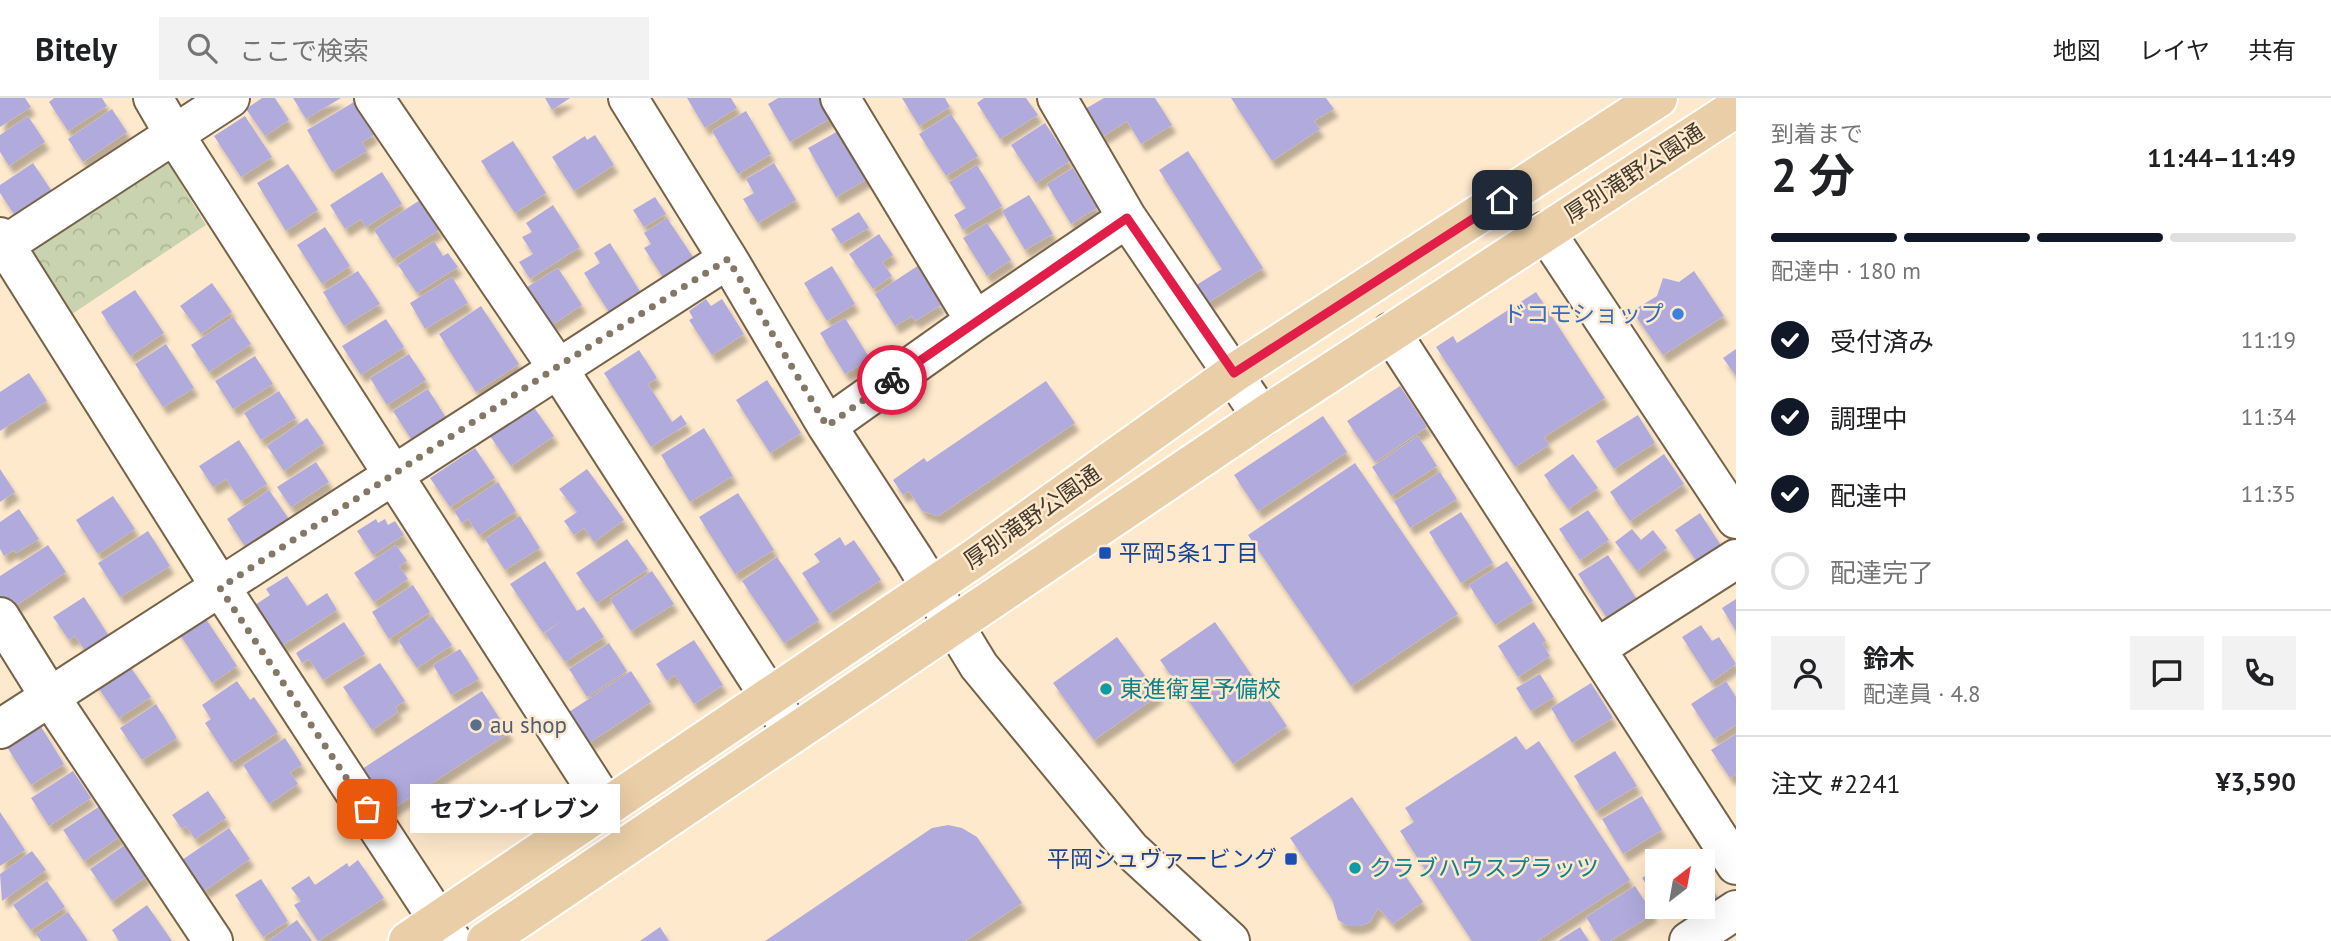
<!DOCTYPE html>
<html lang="ja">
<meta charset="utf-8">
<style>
body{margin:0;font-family:"PT Sans","Noto Sans JP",sans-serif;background:#f2f2f2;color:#202124;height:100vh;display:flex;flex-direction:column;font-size:26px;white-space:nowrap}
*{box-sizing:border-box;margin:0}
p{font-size:23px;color:#757577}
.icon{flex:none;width:38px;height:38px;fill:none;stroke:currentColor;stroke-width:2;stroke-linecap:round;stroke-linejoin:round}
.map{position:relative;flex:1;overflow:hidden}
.sheet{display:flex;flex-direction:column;background:#fff;width:595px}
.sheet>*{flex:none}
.needle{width:46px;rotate:31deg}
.buttons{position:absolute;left:1645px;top:751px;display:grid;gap:14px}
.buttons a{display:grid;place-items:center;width:70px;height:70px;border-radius:0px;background:#fff;box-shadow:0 7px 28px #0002;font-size:35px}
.pin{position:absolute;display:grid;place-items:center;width:60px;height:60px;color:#fff;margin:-30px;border-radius:14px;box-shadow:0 4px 10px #0006}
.courier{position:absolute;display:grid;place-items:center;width:70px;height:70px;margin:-35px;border:5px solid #e11d48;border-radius:50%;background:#fff;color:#222;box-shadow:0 2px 9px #0007}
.bubble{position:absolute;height:49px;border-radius:0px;background:#fff;box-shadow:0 7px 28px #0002;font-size:23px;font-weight:700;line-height:49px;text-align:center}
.head em{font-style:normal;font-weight:700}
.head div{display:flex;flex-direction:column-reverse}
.head{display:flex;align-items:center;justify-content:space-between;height:119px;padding:0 35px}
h1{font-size:46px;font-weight:700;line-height:52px}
.bar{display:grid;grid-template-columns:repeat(4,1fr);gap:10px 7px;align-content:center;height:84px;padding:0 35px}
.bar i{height:9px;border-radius:5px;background:#e0e0e0}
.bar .selected{background:#111827}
.bar p{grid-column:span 4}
.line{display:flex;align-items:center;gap:18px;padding:0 35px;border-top:2px solid #e0e0e0}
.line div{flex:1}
.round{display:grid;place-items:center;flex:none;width:74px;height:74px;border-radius:0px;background:#f2f2f2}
ol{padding:0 35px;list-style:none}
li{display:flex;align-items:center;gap:21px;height:77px}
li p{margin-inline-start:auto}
li .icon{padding:7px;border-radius:50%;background:#111827;color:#fff;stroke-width:4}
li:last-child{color:#757577}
li i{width:38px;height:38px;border:4px solid #e0e0e0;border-radius:50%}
header{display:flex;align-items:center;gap:42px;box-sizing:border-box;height:98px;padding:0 35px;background:#fff;border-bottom:2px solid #e0e0e0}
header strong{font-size:33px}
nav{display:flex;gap:38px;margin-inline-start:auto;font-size:24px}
.search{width:490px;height:63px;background:#f2f2f2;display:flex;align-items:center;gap:18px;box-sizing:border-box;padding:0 24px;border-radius:0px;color:#757577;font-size:26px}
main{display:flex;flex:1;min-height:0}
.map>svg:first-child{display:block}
</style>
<header>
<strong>Bitely</strong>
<div class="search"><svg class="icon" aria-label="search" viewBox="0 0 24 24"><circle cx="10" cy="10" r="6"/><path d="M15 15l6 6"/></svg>ここで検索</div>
<nav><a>地図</a><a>レイヤ</a><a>共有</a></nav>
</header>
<main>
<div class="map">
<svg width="1736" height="843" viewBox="0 0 1736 843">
<defs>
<pattern id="park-crowns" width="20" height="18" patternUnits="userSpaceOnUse" patternTransform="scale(1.75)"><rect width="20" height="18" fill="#c9d3af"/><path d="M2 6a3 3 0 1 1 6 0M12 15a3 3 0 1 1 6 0" fill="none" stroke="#aeb697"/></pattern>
<filter id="shadow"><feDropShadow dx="4.5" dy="8" stdDeviation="2" flood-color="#0004"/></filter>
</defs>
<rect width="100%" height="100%" fill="#ffe9cc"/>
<path fill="url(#park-crowns)" d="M167 63 206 127 66 220 24 150Z"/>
<path fill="#b0abdc" filter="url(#shadow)" d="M0 0H25L31 9 0 29Z
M54 0H102L107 8 68 33 49 4Z
M262 0H275L289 22 265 38 246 11Z
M293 0H341L306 21Z
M545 0H570L552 12Z
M687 0H731L737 10 705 30Z
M778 0H821L833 19 790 44 768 6Z
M902 0H945L950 9 919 28Z
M984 0H1026L1038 17 1000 41 977 5Z
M1104 0H1155L1172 27 1141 46 1127 23 1102 39 1085 11Z
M1231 0H1326L1334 11 1314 23 1320 31 1272 63Z
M354 4 374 37 362 44 367 53 332 74 307 32Z
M112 11 127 34 83 64 68 41Z
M746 13 771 56 738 76 712 33Z
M951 16 978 58 946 78 919 36Z
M28 18 45 44 9 68 0 54V37Z
M245 18 272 59 241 79 214 38Z
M1045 25 1070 63 1036 85 1011 47Z
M840 32 869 80 836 99 808 50Z
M595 37 614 67 574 93 552 59 585 38 587 42Z
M513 43 546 95 515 115 481 63Z
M1188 53 1263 170 1201 209 1190 191 1222 171 1159 72Z
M33 65 53 95 16 119 0 95V87Z
M774 65 796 102 758 125 743 101 754 95 746 81Z
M288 66 318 112 286 133 257 85Z
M977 67 1002 108 963 132 954 117 966 110 949 84Z
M1073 70 1097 110 1071 126 1047 86Z
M382 74 402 106 366 129 361 121 345 131 330 107Z
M1029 97 1053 136 1025 152 1002 113Z
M655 99 666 116 644 129 633 112Z
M420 102 439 132 393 161 374 132Z
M553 107 580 149 530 181 519 164 533 156 522 139 532 134 526 125Z
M859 114 869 130 841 146 831 131Z
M667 120 695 162 664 181 644 150 651 146 644 135Z
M987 125 1011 162 987 178 963 140Z
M325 129 350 168 322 186 297 147Z
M879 136 893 157 882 164 892 178 873 191 849 156Z
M434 143 443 158 448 155 458 169 417 195 398 167Z
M610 145 641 195 609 214 584 175 600 165 594 155Z
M922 165 939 191 933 195 941 207 915 223 912 218 895 228 875 196Z
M832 168 855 206 827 223 804 185Z
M558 170 582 207 549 229 524 191Z
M358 173 380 206 344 228 323 194Z
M1694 173 1724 218 1663 257 1632 213 1657 198 1663 180 1679 184Z
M452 179 468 205 425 231 410 205Z
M212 185 232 214 201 236 180 208Z
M135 192 164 235 130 258 101 214Z
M1536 194 1605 300 1544 339 1549 347 1515 369 1436 249 1453 238 1457 245Z
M706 201 711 208 722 201 744 236 712 257 689 222 693 220 689 213Z
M481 208 519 266 476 294 439 236Z
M233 219 251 246 209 274 191 247Z
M845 220 870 261 845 276 820 235Z
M386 221 404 249 361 277 342 248Z
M166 246 194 290 163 309 135 266Z
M1736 251V278L1723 260Z
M639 252 657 280 648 286 672 324 681 317 687 326 651 349 604 275Z
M409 256 426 282 387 307 370 280Z
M255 258 273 286 233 311 215 283Z
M29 275 47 303 0 333V294Z
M767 282 801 335 770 355 736 302Z
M1046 283 1075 325 938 418 922 413 909 393 903 397 893 382 924 360 927 364Z
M1400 288 1427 329 1375 364 1347 323Z
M428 291 448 323 413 344 393 313Z
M279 293 296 320 261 342 244 315Z
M533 308 554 338 511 368 490 338Z
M1638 317 1655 345 1614 371 1596 343Z
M1323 318 1347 354 1258 413 1234 377Z
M307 320 324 345 284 373 267 348Z
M704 330 733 378 690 404 661 357Z
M1418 338 1437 368 1391 398 1372 369Z
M239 342 267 386 241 403 226 381 213 389 199 368Z
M475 350 495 380 450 409 430 380Z
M1573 356 1598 390 1568 411 1544 377Z
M1664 356 1684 386 1630 423 1610 394Z
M316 364 329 384 291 409 277 389Z
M1355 365 1458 516 1351 588 1248 437Z
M0 371 15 394 0 404Z
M587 371 624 422 594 444 584 430 574 437 564 423 577 414 559 391Z
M1440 374 1457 401 1410 430 1394 403Z
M498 384 516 413 479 437 468 421 462 425 454 413Z
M269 392 291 424 248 453 227 421Z
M738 395 774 452 735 476 699 419Z
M113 398 135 431 98 456 76 422Z
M19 411 39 441 16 455 14 452 4 458 0 451V424Z
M1588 412 1609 442 1580 462 1559 431Z
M1461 414 1493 465 1461 485 1429 434Z
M1700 415 1722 449 1698 465 1675 432Z
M520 418 540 450 505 472 485 441Z
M376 421 378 425 385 421 388 427 395 423 404 437 373 457 357 433Z
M1632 431 1641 442 1653 432 1667 450 1637 473 1615 444Z
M148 433 170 468 120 499 98 465Z
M840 439 845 448 854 442 881 482 829 516 802 475 820 464 814 456Z
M627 441 648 471 597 505 576 475Z
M48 447 66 474 9 512 0 498V478Z
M396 447 407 463 399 468 408 481 374 504 354 475Z
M1608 457 1638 503 1609 523 1578 476Z
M777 459 819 522 784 545 742 483Z
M545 463 577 513 584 509 604 539 565 564 545 535 563 522 543 535 510 486Z
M1507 463 1533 503 1495 527 1469 487Z
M652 473 674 506 631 533 610 501Z
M287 478 307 508 327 495 337 512 282 548 255 507 270 497 266 491Z
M413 487 430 514 389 541 372 514Z
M84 499 109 538 86 554 75 538 69 542 53 519Z
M1736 501V533L1722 510Z
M200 512 237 568 212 585 175 529Z
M432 518 452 547 417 570 398 542Z
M344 524 365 556 323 582 309 561 302 565 296 555Z
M1215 524 1287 628 1233 666 1160 562Z
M1534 524 1546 543 1542 545 1550 558 1518 579 1498 548Z
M1701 527 1712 543 1719 539 1736 566 1711 584 1682 539Z
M1117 539 1159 597 1094 642 1053 585Z
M694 542 723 587 694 606 675 577 667 583 656 566Z
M609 545 627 573 587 599 569 571Z
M460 551 479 581 451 597 433 567Z
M125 561 151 599 119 620 93 582Z
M380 565 405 603 395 609 398 614 372 632 343 589Z
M631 573 651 604 589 645 569 614Z
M1540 576 1554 599 1531 613 1516 590Z
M237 583 250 602 254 599 278 634 231 665 205 625 211 621 202 607Z
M1726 583 1736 599V627L1714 641 1691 606Z
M1591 585 1613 620 1572 645 1551 610Z
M482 593 509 635 386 715 359 673Z
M156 606 177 640 142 662 120 630Z
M40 627 64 666 31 687 7 649Z
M1736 636V676L1730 680 1711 652Z
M1516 638 1526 652 1539 643 1630 782 1537 843H1472L1400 733 1414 724 1405 710Z
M285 640 302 667 290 674 298 686 269 706 243 667Z
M1615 653 1637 688 1596 713 1574 678Z
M73 673 91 700 49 728 31 700Z
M208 693 226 720 195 741 186 728 182 731 172 717Z
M1642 698 1662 732 1623 756 1602 721Z
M1352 699 1423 804 1393 826 1378 810 1370 824 1360 828H1348L1338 822 1332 801 1290 740Z
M100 708 121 738 84 763 63 732Z
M0 714 25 752 0 768Z
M948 727 962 730 977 739 1022 805 965 843H765L932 730Z
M229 730 250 761 204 793 182 762Z
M125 747 147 778 112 803 90 771Z
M32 753 46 772 2 803 0 776Z
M358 762 384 800 318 843 294 807 301 803 291 790 309 778 315 787 347 765 349 769Z
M1657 770V802L1642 780Z
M1703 776 1718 800 1687 820 1680 808H1703Z
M261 781 288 823 263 839 235 797Z
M47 783 65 809 31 832 13 807Z
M1635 788 1653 816 1610 843H1601L1586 819Z
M147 807 172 843H119L112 832Z
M68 814 88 843H41L36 836Z
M297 822 312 843H268Z
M660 829 669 843H640Z
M1580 829 1589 843H1558Z"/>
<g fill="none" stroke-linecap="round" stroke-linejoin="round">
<g stroke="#756249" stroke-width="42">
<path id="minor" d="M153 0 174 36 607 709
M374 0 557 269 793 635
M628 0 728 161 827 328 913 460 979 568 1131 752 1230 843
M840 0 975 223
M1057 0 1127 120 1262 319
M1545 133 1736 421
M0 139 221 490 452 843
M0 150 230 0
M1391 234 1736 767
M827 328 975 223 1127 120
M0 519 50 599 213 843
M1597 550 1736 461
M0 631 728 161
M1689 843 1736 812"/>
</g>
<g stroke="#fff" stroke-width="42">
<path id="major" d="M408 843 975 460 1234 275 1658 0
M486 843 1262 319 1736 10"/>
</g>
<use href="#minor" stroke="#fff" stroke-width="38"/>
<use href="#major" stroke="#e9cea7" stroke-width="38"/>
</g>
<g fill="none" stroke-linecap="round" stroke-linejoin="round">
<path stroke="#847765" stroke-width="7" stroke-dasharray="0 12.6" d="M367 711 220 490 557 269 728 161 827 328 892 282"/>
<path stroke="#e11d48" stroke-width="9" d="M892 282 1127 120 1234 275 1502 102"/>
</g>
<circle fill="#3f7fe0" stroke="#ffe9cc" stroke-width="2.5" cx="1678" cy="216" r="7"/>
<g fill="#1a4fb4" stroke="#ffe9cc" stroke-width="2.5">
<rect x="1098" y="448" width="14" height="14" rx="3.5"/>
<rect x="1284" y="754" width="14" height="14" rx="3.5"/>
</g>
<g fill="#0f9aa8" stroke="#ffe9cc" stroke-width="2.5">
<circle cx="1106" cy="591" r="7"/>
<circle cx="1355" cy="770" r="7"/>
</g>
<circle fill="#5c6f8a" stroke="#ffe9cc" stroke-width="2.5" cx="476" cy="627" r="7"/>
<g text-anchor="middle" stroke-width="5" stroke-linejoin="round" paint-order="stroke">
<g font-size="23" fill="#423a2e" stroke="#ffe9cc">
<text transform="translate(1634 75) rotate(-33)" y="8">厚別滝野公園通</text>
<text transform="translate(1032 419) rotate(-35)" y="8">厚別滝野公園通</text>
</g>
<g font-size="23" fill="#366cbe" stroke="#ffe9cc" text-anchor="end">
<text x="1664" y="224">ドコモショップ</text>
</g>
<g font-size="23" fill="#164399" stroke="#ffe9cc" text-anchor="start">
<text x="1119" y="463">平岡5条1丁目</text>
<text x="1277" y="769" text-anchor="end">平岡シュヴァービング</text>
</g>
<g font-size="23" fill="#0d838f" stroke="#ffe9cc" text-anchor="start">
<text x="1120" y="599">東進衛星予備校</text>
<text x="1369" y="778">クラブハウスプラッツ</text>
</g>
<g font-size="23" fill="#4e5e75" stroke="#ffe9cc" text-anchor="start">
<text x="490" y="635">au shop</text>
</g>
</g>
</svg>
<div class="buttons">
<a><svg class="needle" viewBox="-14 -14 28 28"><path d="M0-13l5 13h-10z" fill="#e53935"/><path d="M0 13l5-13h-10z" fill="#757577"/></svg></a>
</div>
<div class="pin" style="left:367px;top:711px;background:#ea580c"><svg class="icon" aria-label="bag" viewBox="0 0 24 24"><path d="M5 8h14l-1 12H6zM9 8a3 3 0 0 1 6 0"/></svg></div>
<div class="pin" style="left:1502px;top:102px;background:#1f2937"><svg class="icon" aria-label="home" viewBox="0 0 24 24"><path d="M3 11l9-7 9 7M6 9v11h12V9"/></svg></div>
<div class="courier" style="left:892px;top:282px"><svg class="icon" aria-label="bike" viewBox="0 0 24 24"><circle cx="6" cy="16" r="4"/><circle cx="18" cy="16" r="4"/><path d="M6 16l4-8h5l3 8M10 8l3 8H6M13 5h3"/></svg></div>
<div class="bubble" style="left:410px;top:686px;width:210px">セブン-イレブン</div>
</div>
<section class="sheet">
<div class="head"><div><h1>2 分</h1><p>到着まで</p></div><em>11:44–11:49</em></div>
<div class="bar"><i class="selected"></i><i class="selected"></i><i class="selected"></i><i></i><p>配達中 · 180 m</p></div>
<ol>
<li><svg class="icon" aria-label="check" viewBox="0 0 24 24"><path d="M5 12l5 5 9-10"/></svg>受付済み<p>11:19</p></li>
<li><svg class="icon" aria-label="check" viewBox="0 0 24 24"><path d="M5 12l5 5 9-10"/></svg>調理中<p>11:34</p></li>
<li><svg class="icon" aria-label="check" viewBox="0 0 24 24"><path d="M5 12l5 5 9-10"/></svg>配達中<p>11:35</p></li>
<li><i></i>配達完了</li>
</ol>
<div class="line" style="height:126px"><a class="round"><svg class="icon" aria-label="person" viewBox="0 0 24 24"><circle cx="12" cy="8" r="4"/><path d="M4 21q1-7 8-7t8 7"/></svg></a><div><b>鈴木</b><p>配達員 · 4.8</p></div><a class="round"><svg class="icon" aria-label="chat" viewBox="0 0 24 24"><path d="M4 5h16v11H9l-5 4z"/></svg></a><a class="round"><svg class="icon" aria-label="phone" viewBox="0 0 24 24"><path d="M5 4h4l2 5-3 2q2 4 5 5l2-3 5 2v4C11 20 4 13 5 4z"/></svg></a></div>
<div class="line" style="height:91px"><div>注文 #2241</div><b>¥3,590</b></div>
</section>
</main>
